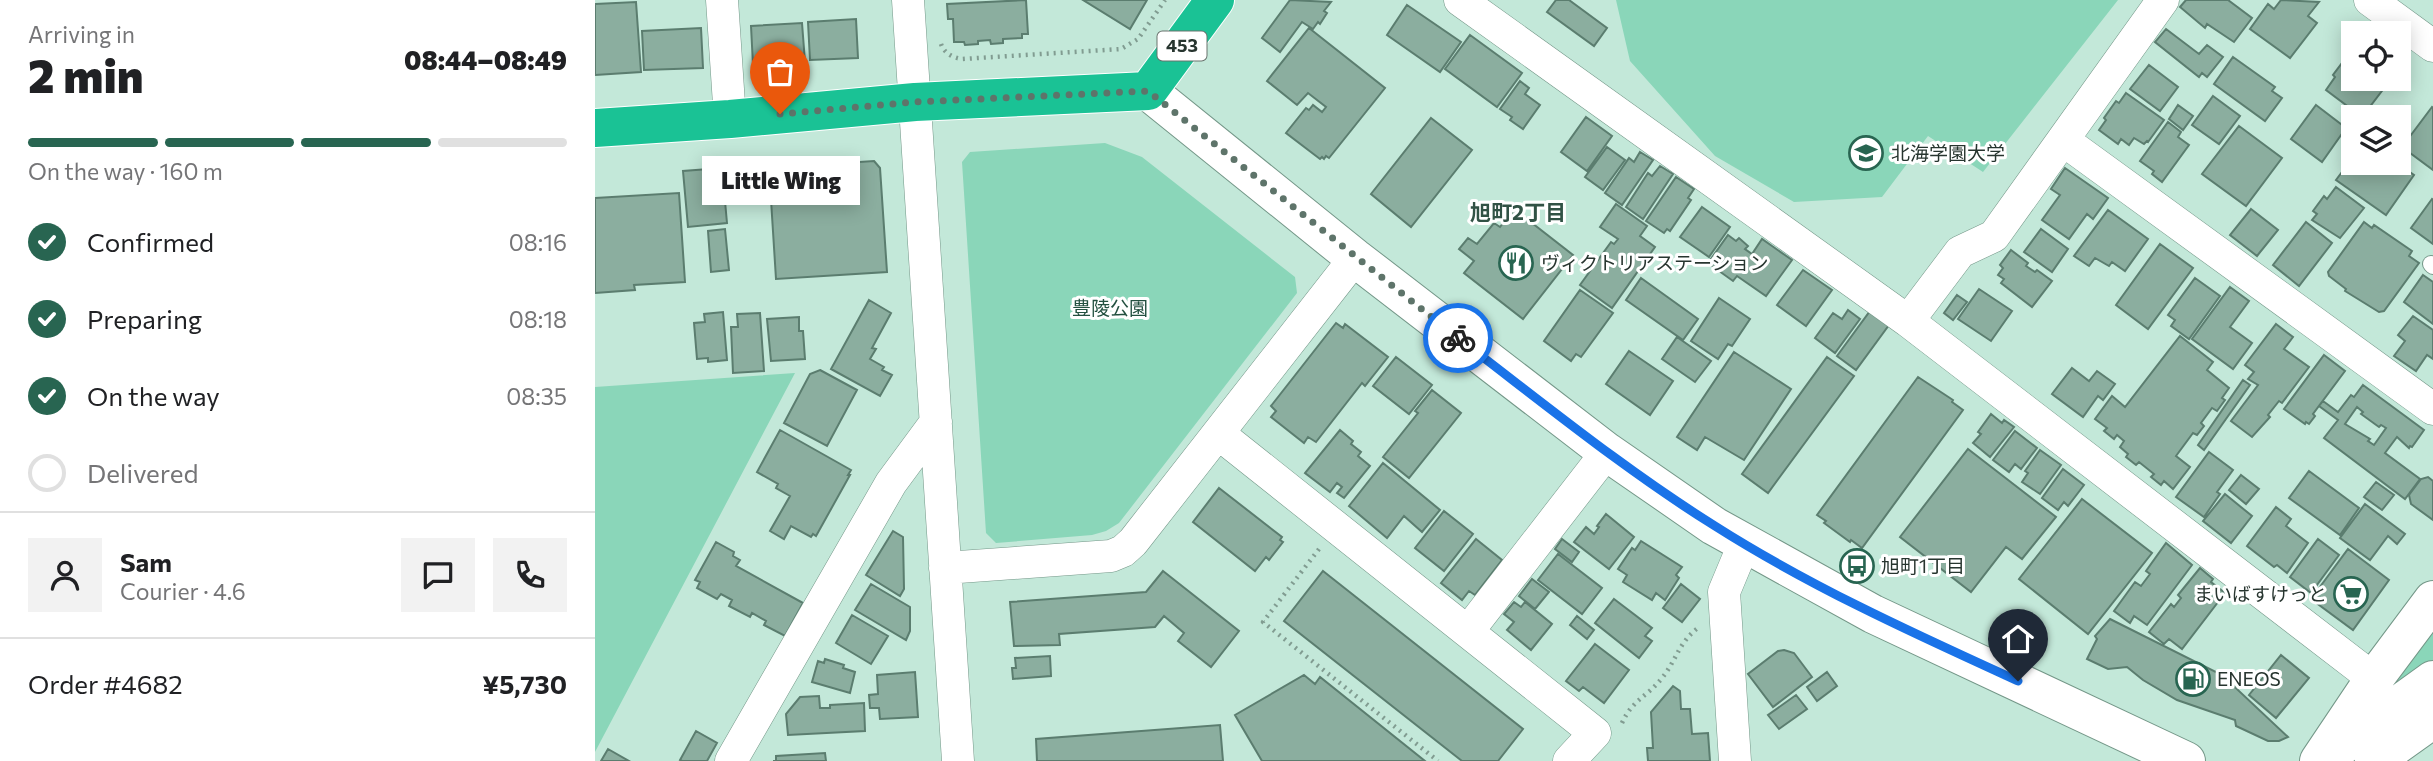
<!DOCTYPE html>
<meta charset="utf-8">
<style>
body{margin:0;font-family:Commissioner,"Noto Sans JP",sans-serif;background:#f2f2f2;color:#202124;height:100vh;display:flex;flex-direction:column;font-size:26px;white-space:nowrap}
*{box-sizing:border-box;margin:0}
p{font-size:23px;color:#757577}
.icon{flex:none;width:38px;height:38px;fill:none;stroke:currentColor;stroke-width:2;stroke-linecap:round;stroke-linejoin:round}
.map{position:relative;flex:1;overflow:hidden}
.details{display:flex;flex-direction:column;background:#fff;width:595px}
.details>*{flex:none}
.fabs{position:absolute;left:1746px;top:21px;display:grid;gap:14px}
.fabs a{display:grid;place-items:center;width:70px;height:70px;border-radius:0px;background:#fff;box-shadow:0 4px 18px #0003;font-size:35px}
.pin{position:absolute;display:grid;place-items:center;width:60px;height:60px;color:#fff;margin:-72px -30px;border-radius:50% 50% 50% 0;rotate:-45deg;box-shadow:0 0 7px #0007}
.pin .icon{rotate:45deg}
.courier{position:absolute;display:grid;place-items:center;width:70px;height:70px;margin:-35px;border:5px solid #1a73e8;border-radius:50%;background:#fff;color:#222;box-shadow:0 2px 9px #0007}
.bubble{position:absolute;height:49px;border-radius:0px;background:#fff;box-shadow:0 4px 18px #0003;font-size:23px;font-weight:800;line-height:49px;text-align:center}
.overview em{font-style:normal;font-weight:800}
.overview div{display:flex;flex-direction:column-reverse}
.overview{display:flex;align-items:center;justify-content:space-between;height:119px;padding:0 28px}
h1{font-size:46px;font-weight:800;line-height:52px}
.bar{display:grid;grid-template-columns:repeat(4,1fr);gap:10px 7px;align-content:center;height:84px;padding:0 28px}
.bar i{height:9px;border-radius:5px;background:#e0e0e0}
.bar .selected{background:#286551}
.bar p{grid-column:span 4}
.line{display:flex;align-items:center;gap:18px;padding:0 28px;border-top:2px solid #e0e0e0}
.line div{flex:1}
.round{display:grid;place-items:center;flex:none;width:74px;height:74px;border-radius:0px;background:#f2f2f2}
ol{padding:0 28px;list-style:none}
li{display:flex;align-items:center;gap:21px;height:77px}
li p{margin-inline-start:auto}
li .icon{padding:7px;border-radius:50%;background:#286551;color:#fff;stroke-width:4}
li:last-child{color:#757577}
li i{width:38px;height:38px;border:4px solid #e0e0e0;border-radius:50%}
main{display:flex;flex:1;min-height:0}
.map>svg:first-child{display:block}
</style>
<main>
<section class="details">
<div class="overview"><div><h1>2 min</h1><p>Arriving in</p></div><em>08:44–08:49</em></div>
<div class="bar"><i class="selected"></i><i class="selected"></i><i class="selected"></i><i></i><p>On the way · 160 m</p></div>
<ol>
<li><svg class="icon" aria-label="check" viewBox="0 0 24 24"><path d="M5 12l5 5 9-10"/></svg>Confirmed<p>08:16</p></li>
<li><svg class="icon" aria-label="check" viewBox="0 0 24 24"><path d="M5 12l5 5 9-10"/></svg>Preparing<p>08:18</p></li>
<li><svg class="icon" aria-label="check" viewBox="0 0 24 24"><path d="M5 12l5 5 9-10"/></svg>On the way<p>08:35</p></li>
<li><i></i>Delivered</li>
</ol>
<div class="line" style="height:126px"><a class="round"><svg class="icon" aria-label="person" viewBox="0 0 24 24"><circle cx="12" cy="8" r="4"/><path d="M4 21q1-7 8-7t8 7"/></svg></a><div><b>Sam</b><p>Courier · 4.6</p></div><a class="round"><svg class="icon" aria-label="chat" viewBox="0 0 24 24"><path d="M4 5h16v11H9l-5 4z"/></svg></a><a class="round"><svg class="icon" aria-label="phone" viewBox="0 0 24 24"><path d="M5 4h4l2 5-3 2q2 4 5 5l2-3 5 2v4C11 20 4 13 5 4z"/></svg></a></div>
<div class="line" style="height:91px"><div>Order #4682</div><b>¥5,730</b></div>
</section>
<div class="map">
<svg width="1838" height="761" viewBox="0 0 1838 761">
<rect width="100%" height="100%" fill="#c3e8d9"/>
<path fill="#8ad6b9" d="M1021 0H1523L1388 172 1333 136 1287 197 1199 202 1120 156 1035 61Z
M510 143 547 157 700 277 702 293 524 523 511 531 497 535 401 543 391 533 367 162 375 152Z
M200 373 0 752V387Z
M1838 624V664L1785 703Z"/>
<path fill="#8bae9f" stroke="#5b7d6f" stroke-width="2" fill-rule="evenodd" d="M431 0 433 34H427V38L408 39V43L396 44 395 40 383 41V44L370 45 369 42H359L358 19H353L352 4Z
M488 0H552L535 29Z
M695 0 736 2 729 11 732 13 725 24 723 22 718 29 707 22 685 52 667 38Z
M961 0H974L1012 28 999 46 952 12Z
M1591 0H1633L1657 18 1639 42 1612 24 1610 28 1585 7Z
M1686 0 1724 2 1713 16 1722 23 1695 58 1655 29 1673 4 1679 9Z
M41 2 46 72 0 75V4Z
M812 5 866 42 845 72 792 35Z
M261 19 263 58 215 60 213 22Z
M207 23 210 62 158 65 156 26Z
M106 28 108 68 49 70 47 31Z
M714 28 790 88 734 158 731 156 729 159 727 157 725 159 691 133 711 108 714 110 718 105 727 112 731 107 713 93 702 105 672 81Z
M1571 29 1604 54 1612 45 1628 57 1612 77 1607 73 1604 77 1560 42Z
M875 35 927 73 902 107 850 69Z
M1759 47V79H1796L1767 117 1731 90 1740 77 1738 75Z
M1638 57 1680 87 1677 91 1687 98 1670 121 1619 84Z
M1554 65 1583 87 1565 111 1535 89Z
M925 81 934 88 930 94 945 105 928 129 915 120 917 117 905 109Z
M1531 93 1569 120 1553 142 1552 141 1549 144 1539 138 1534 145 1526 139 1523 144 1504 130 1511 120 1509 118 1521 101 1524 103Z
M1618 96 1645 116 1624 144 1597 125Z
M1583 105 1598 116 1588 130 1574 119Z
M1721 105 1751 128 1727 162 1696 139Z
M1837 107 1838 108V170L1807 147Z
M991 117 1017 136 992 171 966 152Z
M836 118 877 150 816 227 776 194Z
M1573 122 1586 132 1583 137 1594 145 1567 182 1557 174 1559 171 1545 161Z
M1644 126 1687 158 1651 206 1607 174Z
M1012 147 1030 160 1008 190 990 177Z
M1045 152 1058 160 1027 205 1010 193 1034 158 1039 162Z
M1759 156V163H1802L1819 175 1791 215 1741 180Z
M279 161 285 168 292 272 181 279 174 168Z
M1065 166 1078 174 1048 219 1031 207 1053 173 1057 176Z
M127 168 132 223 93 227 88 171Z
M1470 168 1513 198 1498 219 1492 214 1474 239 1447 220 1465 195 1456 189Z
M1081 177 1099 189 1093 198 1096 200 1075 231 1072 229 1069 233 1051 221Z
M1741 187 1769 208 1745 238 1717 220 1722 214 1718 211 1729 196 1732 199Z
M84 193 90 282 39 285 40 290 0 293V198Z
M1837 199 1838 200V244L1816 228Z
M1021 204 1052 226 1045 236 1060 247 1017 308 985 285 1016 242 1019 244 1023 239 1005 227Z
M1107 207 1135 227 1114 257 1085 237Z
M919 209 978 255 928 319 869 273 879 261 864 249 873 238 882 244 899 223 905 227Z
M1656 209 1683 230 1662 256 1635 235Z
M1513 210 1553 239 1530 271 1517 262 1514 266 1500 258 1494 266 1479 256Z
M1711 222 1737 243 1704 286 1678 265Z
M1769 222 1777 228 1779 225 1817 251 1814 256 1824 263 1789 311 1784 312 1750 291 1751 289 1734 276 1733 272Z
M130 229 134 270 116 272 113 231Z
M1446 229 1473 249 1457 272 1429 252Z
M1133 235 1141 241 1144 238 1153 246 1150 249 1157 254 1167 239 1197 260 1171 296 1142 276 1138 281 1113 263Z
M1565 244 1598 268 1553 329 1521 305Z
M1416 250 1433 263 1431 266 1440 272 1442 270 1457 281 1437 307 1406 283 1409 279 1403 275 1408 268 1405 265Z
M1208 270 1237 290 1211 326 1182 305Z
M1828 275 1838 282V324L1809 302Z
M1046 278 1103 319 1088 340 1031 300Z
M1600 278 1625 296 1594 339 1576 326 1580 320 1573 315Z
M1635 287 1654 301 1635 327 1657 343 1638 369 1597 339Z
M1384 289 1417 311 1396 341 1363 319Z
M985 290 1018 313 986 357 981 354 976 361 949 341Z
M1362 295 1372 302 1358 320 1349 313Z
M1124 298 1155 319 1137 346 1133 344 1123 359 1096 341Z
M274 300 296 313 277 348 281 349 275 359 289 367 287 370 297 375 285 396 236 369Z
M1253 310 1265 319 1240 353 1220 338 1238 313 1247 319Z
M1275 311 1294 325 1261 370 1242 356Z
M128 312 132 360 113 362V358L102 359 99 323 110 322 109 314Z
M165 313 169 371 138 373 136 327H143L142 314Z
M1818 316 1838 330V359L1832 355 1821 371 1799 356 1810 341 1803 335Z
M204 317V331H208L210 359 176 361 172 319Z
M741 323 748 328 750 324 793 357 770 386 767 383 721 442 713 437 709 443 676 417 681 411 676 406Z
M1681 324 1698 337 1689 349 1714 367 1687 403 1684 401 1673 415 1675 417 1657 437 1636 421 1663 385 1653 379 1659 372 1650 365Z
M1585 336 1618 362 1612 370 1634 388 1627 398 1630 400 1622 411 1617 408 1606 423 1609 426 1602 435 1598 433 1581 456 1595 467 1578 489 1569 481 1566 485 1556 477 1559 474 1544 462 1541 465 1531 457 1533 454 1525 447 1529 441 1522 435 1519 439 1509 431 1512 428 1500 419 1517 396 1530 407Z
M1082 337 1116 361 1100 382 1067 359Z
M1034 351 1078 381 1055 415 1011 384Z
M1139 352 1196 389 1149 460 1110 437 1102 450 1082 437Z
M1729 355 1750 371 1718 414 1720 416 1714 424 1711 422 1710 424 1689 409Z
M801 357 837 385 814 414 778 386Z
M1232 357 1259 376 1173 493 1147 474Z
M1477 368 1494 381 1502 371 1520 384 1508 400 1503 396 1488 417 1457 394Z
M225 370 262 390 232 446 189 423 215 374Z
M1323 377 1358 400 1357 402 1368 410 1267 548 1256 540 1255 542 1229 523 1231 521 1222 515Z
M1648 380 1655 385 1609 450 1603 445Z
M1768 385 1829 430 1817 447 1815 446 1814 448 1802 437 1790 453 1825 479 1810 499 1729 438 1743 420 1724 406 1728 401 1743 412 1756 395 1759 397ZM1762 407 1768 412 1766 414 1784 427 1786 425 1791 428 1779 445 1773 441 1775 439 1750 424Z
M837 390 866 413 814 478 788 457 823 413 820 411Z
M1396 414 1407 423 1409 420 1419 427 1395 457 1378 443 1386 434 1383 432Z
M185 430 256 470 253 475H255L221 536 218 534 216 537 196 526 189 539 175 531 195 496 181 488 183 484 162 472Z
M745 430 758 441 756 444 766 452 763 456 775 466 749 498 742 493 747 487 742 483 735 492 710 473Z
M1420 431 1442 448 1426 469 1420 464 1414 472 1398 460Z
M1373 449 1461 517 1427 559 1411 547 1376 592 1305 537Z
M1445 450 1466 465 1445 494 1427 482 1433 473 1430 471Z
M1614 452 1638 470 1622 492 1625 494 1609 517 1581 497Z
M788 463 845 510 827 532 809 516 792 538 754 506Z
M1468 469 1489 485 1473 506 1469 502 1463 510 1447 498Z
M1714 471 1764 508 1745 535 1694 498Z
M1646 475 1664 489 1651 504 1634 490Z
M1833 477 1838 481V520L1816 504 1814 495 1826 479Z
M1781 482 1799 495 1787 510 1769 497Z
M624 488 687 537 685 540 688 542 674 560 671 557 660 571 598 522Z
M1630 494 1657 516 1636 543 1608 521Z
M1487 499 1557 553 1493 634 1424 579Z
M1770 504 1810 534 1802 544 1793 536 1775 560 1745 538Z
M1681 507 1696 519 1691 526 1713 543 1692 573 1682 565 1679 567 1652 546Z
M849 511 878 534 849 571 820 548Z
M1011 514 1039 537 1014 569 979 542 991 527 999 534 1004 527 1002 526Z
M298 531 308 537 309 589 305 596 271 575Z
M881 539 907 560 880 595 874 591 867 600 846 583Z
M967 539 984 552 977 562 960 549Z
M1723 539 1744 555 1716 593 1695 577Z
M1046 541 1087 567 1081 575 1084 578 1070 600 1061 593 1057 600 1028 582 1032 575 1023 569 1037 548 1040 550Z
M121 542 139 552 138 556 145 560 141 566 208 603 190 636 169 625 171 621 157 613 155 617 134 606 137 600 126 594 122 599 102 588 105 582 100 580Z
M1571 543 1597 565 1552 625 1539 616 1535 623 1519 611 1540 582 1546 586 1555 574 1551 571Z
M1753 549 1794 580 1758 630 1716 599Z
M963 554 1007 588 987 614 943 580Z
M1605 568 1618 579 1616 582 1630 593 1587 649 1574 639 1569 644 1554 632 1576 604 1579 607 1586 598 1583 595Z
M568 571 644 631 616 667 583 641 589 633 569 616 560 627 464 634 465 645 419 646 415 602 551 592Z
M728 571 928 729 903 761H867L689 621Z
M937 579 954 592 940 609 924 596Z
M276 584 315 607V631L311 640 260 610Z
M1086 584 1105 599 1087 622 1068 608Z
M1019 599 1057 628 1050 636 1057 641 1044 658 1000 623Z
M919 602 926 607 930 602 957 624 936 650 912 630 919 622 909 614Z
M257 615 293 636 276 664 241 643Z
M982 616 999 630 992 639 975 625Z
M1515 619 1627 675 1693 737 1684 741H1673L1641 726 1640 720 1582 700 1548 680 1532 667 1513 669 1492 659 1502 639 1500 636Z
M1000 644 1034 670 1009 703 988 687 984 691 971 681Z
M1189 650 1199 653 1217 677 1178 707 1153 674 1183 651Z
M1686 655 1714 678 1681 718 1654 695Z
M455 656 456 676 418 679 417 668H421L420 658Z
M230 659 249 665 248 668 260 672 255 693 217 682 223 661 229 663Z
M320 672 323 717 285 719 284 708H275L274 695 283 694 282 675Z
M1232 672 1242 686 1222 701 1212 687Z
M709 675 720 684 725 677 830 761H667L640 715Z
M1078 686 1085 691 1086 709H1095L1097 734 1113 733 1115 761H1053L1052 748H1058L1056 712Z
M1201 695 1212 709 1184 729 1173 715Z
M224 696 225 708H235V705L269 703 270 731 193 735 191 714 205 697Z
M625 725 628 761H442L441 739Z
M101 731 122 743 112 761H87L85 760Z
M13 749 34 761H6Z
M230 753 231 761H178H181V756Z"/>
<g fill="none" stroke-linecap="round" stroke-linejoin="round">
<g stroke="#749788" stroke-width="18">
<path id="lane" d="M1836 264 1838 266"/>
</g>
<g stroke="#749788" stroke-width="33">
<path id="street" d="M127 0 135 119
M313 0 363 761
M865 0 1313 321
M1568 0 1399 236 1365 252 1313 321 1779 679
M1775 0 1838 46
M1468 140 1838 409
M624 434 1000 733 974 761
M350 568 516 556 528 551 538 542 760 258
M874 630 1012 452
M136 761 296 483 341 422
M1140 761 1129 592 1149 544"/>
</g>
<g stroke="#749788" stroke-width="40">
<path id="secondary" d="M553 91 760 258 1012 452 1119 526 1278 614 1591 761
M1741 750 1838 680
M1724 761 1779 679 1838 600
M1779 761 1838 719"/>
</g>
<g stroke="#fff" stroke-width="40">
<path id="highway" d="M0 128 135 119 320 102 553 91 620 0"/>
</g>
<path stroke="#819c91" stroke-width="4.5" stroke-dasharray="2 5" stroke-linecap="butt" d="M346 44C349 53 358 58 367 59L526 49 543 39 570 0
M724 549 668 622 843 761
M1027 723C1038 699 1052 697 1067 678 1081 661 1084 642 1103 628"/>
<use href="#lane" stroke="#fff" stroke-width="16"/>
<use href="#street" stroke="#fff" stroke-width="32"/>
<use href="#secondary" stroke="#fff" stroke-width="38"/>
<use href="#highway" stroke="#1ac295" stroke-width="38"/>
</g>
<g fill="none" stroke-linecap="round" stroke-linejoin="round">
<path stroke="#5e746a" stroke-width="7" stroke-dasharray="0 12.6" d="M185 114 320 102 553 91 863 338"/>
<path stroke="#1a73e8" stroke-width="9" d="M863 338C947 402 1030 470 1120 526 1216 587 1320 634 1423 681"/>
</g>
<defs>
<g id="university-ring" transform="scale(1.75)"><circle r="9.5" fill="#fff" stroke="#286551" stroke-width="1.5"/><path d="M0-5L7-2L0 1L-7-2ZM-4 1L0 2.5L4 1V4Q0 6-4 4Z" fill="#286551"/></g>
<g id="restaurant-ring" transform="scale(1.75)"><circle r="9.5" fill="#fff" stroke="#286551" stroke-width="1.5"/><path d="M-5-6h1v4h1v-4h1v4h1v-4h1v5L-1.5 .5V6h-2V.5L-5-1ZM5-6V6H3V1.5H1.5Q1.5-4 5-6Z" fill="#286551"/></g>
<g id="bus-ring" transform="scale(1.75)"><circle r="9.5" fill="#fff" stroke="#286551" stroke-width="1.5"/><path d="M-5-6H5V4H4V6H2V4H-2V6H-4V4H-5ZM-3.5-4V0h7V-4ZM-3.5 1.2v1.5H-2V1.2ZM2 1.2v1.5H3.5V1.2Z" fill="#286551"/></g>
<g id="supermarket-ring" transform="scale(1.75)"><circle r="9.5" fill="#fff" stroke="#286551" stroke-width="1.5"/><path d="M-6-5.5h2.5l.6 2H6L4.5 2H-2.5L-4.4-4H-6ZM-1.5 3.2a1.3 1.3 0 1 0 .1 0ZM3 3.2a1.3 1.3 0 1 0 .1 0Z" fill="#286551"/></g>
<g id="fuel-ring" transform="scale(1.75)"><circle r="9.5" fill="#fff" stroke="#286551" stroke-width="1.5"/><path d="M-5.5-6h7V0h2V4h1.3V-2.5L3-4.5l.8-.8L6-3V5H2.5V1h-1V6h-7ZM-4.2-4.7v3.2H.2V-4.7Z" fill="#286551"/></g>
</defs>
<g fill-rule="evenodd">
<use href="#university-ring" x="1271" y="153"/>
<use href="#restaurant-ring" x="921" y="263"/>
<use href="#bus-ring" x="1262" y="566"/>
<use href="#supermarket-ring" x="1756" y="594"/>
<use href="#fuel-ring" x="1598" y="679"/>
</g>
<g text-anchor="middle" stroke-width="6" stroke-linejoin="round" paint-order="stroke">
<rect fill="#fff" stroke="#68726d" stroke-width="2" x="562.5" y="31.5" width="49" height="29" rx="5"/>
<g font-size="18" font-weight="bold" fill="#27352f">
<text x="587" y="52">453</text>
</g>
<g font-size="19" fill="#27352f" stroke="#fff" text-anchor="start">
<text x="1296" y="160">北海学園大学</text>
<text x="946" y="270">ヴィクトリアステーション</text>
<text x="1286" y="573">旭町1丁目</text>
<text x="1732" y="601" text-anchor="end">まいばすけっと</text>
<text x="1622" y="686">ENEOS</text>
</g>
<g font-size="19" fill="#235040" stroke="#fff">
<text x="515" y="315">豊陵公園</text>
</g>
<g font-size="21" font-weight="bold" fill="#315245" stroke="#fff">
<text x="923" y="220">旭町2丁目</text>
</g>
</g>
</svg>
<div class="fabs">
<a><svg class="icon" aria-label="locate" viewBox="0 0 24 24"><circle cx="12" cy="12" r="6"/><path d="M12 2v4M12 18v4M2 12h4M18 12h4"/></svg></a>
<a><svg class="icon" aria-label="layers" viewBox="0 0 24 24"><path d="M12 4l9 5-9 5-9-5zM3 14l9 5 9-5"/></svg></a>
</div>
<div class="pin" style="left:185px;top:114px;background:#ea580c"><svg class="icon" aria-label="bag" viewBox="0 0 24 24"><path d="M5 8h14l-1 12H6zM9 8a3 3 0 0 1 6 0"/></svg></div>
<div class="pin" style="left:1423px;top:681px;background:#1f2937"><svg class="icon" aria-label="home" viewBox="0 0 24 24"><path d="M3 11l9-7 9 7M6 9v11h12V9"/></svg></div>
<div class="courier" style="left:863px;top:338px"><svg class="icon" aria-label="bike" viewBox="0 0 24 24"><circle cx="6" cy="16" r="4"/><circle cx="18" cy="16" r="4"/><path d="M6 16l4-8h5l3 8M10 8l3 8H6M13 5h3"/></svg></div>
<div class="bubble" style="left:107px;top:156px;width:158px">Little Wing</div>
</div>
</main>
